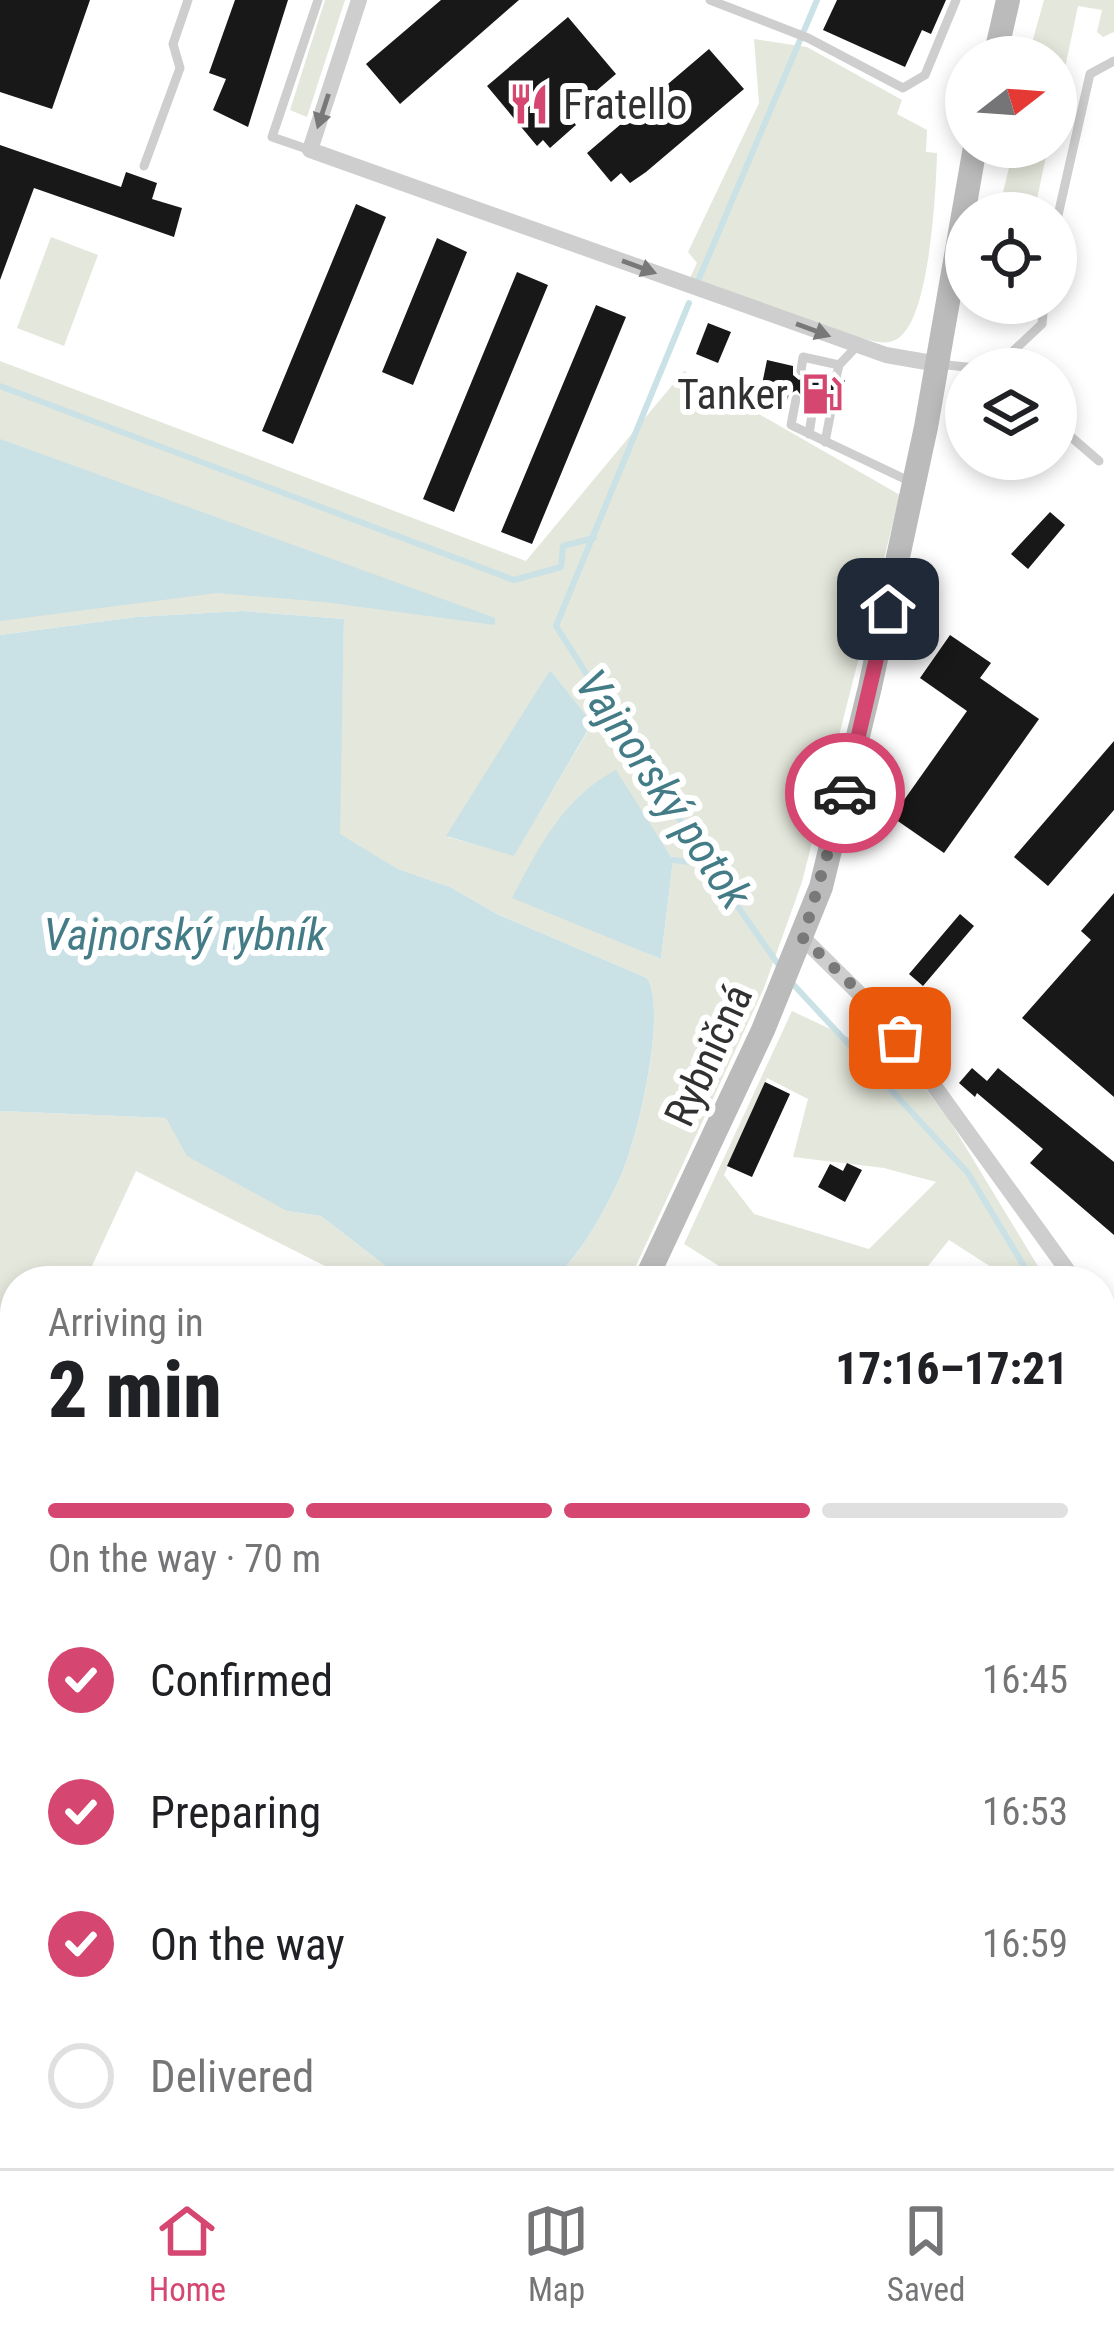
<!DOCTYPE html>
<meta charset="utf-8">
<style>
body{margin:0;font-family:"Roboto Condensed",sans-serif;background:#f2f2f2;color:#202124;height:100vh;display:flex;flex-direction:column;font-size:45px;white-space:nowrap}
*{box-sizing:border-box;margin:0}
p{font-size:39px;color:#757577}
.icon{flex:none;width:66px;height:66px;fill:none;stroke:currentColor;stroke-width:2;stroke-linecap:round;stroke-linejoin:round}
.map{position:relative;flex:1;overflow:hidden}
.side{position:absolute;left:0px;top:1266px;width:1116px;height:903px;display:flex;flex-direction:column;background:#fff;border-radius:48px 48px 0 0;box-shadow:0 6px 18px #0003}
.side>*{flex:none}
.needle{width:78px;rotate:73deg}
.fabs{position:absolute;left:945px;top:36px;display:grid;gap:24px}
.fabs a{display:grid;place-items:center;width:132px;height:132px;border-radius:50%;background:#fff;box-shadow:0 6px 18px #0003;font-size:60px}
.pin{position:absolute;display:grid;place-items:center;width:102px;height:102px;color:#fff;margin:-51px;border-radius:24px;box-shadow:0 6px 18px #0006}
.courier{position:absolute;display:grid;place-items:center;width:120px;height:120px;margin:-60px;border:9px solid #d54670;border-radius:50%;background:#fff;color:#222;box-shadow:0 3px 15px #0007}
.overview em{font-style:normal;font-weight:800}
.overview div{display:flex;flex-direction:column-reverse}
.overview{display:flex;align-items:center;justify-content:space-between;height:204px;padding:0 48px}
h1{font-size:78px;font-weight:800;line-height:90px}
.bar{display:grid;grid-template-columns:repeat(4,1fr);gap:18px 12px;align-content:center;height:144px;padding:0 48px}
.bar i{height:15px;border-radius:9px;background:#e0e0e0}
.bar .current{background:#d54670}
.bar p{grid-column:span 4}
ol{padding:0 48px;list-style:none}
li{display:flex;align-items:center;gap:36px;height:132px}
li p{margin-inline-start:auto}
li .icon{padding:12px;border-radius:50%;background:#d54670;color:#fff;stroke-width:4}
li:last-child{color:#757577}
li i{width:66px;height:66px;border:6px solid #e0e0e0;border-radius:50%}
.menu{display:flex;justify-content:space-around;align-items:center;height:168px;border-top:3px solid #e0e0e0;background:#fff;font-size:33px;color:#757577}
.menu a{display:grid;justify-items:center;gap:6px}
.menu .current{color:#d54670}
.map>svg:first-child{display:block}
</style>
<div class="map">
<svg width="1114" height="2168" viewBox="0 0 1114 2168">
<rect width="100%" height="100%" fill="#fff"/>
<path fill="#e4e7db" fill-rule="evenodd" d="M325 0H345L307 117 290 110Z
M1044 0H1114V32L1103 37 1097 32 1102 10 1078 6 1056 111V57H1028Z
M754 39 807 47 902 100 897 114 927 130 926 152 937 153C936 192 930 308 902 335 890 348 872 341 858 337L689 280 697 263 688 252 759 103Z
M1014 147H1048L1034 213H998Z
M51 237 98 255 64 346 17 328Z
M0 361 526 561 684 371 900 495 802 882 764 988 629 1281H550C580 1257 602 1215 619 1180 637 1143 668 1013 647 978L499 915 450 887 398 869 339 834 344 619 242 611 136 617 0 635ZM550 670 592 724 514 855 448 837ZM615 771 673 860 661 959 583 926Z
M792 1011 907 1065 948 1118 1047 1281H1013L949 1240 916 1281H743L684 1244ZM767 1078 808 1099 793 1157 884 1168 936 1182 869 1249 754 1214 724 1175Z
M0 1111 166 1118 287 1211 321 1216 405 1281H355L136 1171 85 1281H15V1335L0 1329Z
M1101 1319 1114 1332V1457L1101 1432Z"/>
<path fill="#cae1e6" d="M0 439 495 618V625L324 602 217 593 0 621Z
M242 611 344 619 340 834 398 869 450 887 499 915 647 978C668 1012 637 1143 619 1180 602 1215 580 1257 550 1281H405L321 1216 287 1211 187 1156 166 1118 0 1111V635L136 617Z
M550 670 592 723 514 856 446 836Z
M616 770 673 860 661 959 512 898C539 847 563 798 616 770Z"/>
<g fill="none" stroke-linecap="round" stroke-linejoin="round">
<path stroke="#cae1e6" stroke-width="6" d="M698 281 817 0
M689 303 556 626 708 864 780 967
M0 386 514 580 561 567 563 546 594 538
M673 860 705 864
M792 983 968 1173 1033 1281
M1101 1403 1114 1426"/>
</g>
<path fill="#181818" d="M0 0H90L52 109 0 92Z
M235 0H288L248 127 213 110 226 79 209 73Z
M441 0H519L400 104 366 64Z
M837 0H946L931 34 922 30 905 67 823 30Z
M568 17 616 74 568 115 576 125 550 148 543 140 537 146 487 86Z
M709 49 744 89 646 172 630 183 621 173 611 182 587 153Z
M0 145 121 187 126 172 157 183 152 199 182 208 174 237 34 188 0 280Z
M356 204 386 217 293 444 262 431Z
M437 238 467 252 413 385 382 372Z
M517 272 548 285 454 512 423 499Z
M596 305 626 317 532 544 501 532Z
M708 323 731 332 718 363 696 354Z
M767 360 793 366V375L799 380 810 373 827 376 835 387 845 380 840 403 830 397 823 404 820 396 814 393 805 401 797 390 789 394 786 404 759 399Z
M1050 512 1065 525 1028 569 1011 554Z
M950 635 991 663 980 678 1039 719 944 853 892 817 967 711 920 678Z
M1114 741V810L1048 886 1014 857Z
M1114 893V1097L1022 1018 1091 940 1081 931Z
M960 914 974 926 923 986 909 974Z
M972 1068 987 1081 998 1068 1114 1162V1235L1030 1163 1043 1149 977 1093 975 1097 959 1083Z
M765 1082 790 1094 752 1177 727 1166Z
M847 1163 862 1170 845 1202 818 1187 830 1164 843 1171Z
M0 1395 15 1400V1523L0 1519Z
M0 1742 15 1746V1945L0 1940Z
M335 2154H387L404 2168H353Z
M809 2154H915L906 2168H800Z
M961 2154H1047L1068 2168H1019L1001 2156 993 2168H952Z"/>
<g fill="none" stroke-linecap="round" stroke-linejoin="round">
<path stroke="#cecece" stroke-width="9" d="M710 0 808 38 903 88 925 75 956 0
M310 150 272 137 318 0
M144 166 180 68 173 44 188 0
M1056 224 1090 74 1114 61
M938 364 985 369
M994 369 1042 324 1044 303
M801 371 803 357 839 365
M836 378 839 365 857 346
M796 399 791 425 909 481
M1056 424 1099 461
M809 434 814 402
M825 442 832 406
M1101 1468 1114 1493
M0 1720 15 1725
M1101 1826 1114 1808
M119 2154 130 2168
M428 2154 447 2168
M599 2154 616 2168
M1085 2154 1106 2168
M84 2168 97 2154
M142 2168H163
M205 2168 214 2154
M513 2168 581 2154"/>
<path stroke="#cecece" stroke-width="16" d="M359 0 310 150 886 355 938 364
M803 938 888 1022 1075 1281
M1101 1312 1114 1325"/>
<path stroke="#bbb" stroke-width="24" d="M995 57 1008 0
M645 1281 763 1030 821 887 870 687 926 427 975 147
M48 2168 60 2154"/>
</g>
<defs><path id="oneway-solid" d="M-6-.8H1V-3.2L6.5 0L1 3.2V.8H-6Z" transform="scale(3)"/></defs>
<g fill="#787878">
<use href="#oneway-solid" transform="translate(323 111) rotate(108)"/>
<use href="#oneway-solid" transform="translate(639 267) rotate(20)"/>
<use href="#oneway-solid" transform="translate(813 330) rotate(20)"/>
</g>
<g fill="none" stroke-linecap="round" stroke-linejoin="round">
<path stroke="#797979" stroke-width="12" stroke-dasharray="0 21.6" d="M845 793 803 938 873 1005 900 1038"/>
<path stroke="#d54670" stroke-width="15" d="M845 793 888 609"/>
</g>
<defs>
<g id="restaurant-bare" transform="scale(3.24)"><path d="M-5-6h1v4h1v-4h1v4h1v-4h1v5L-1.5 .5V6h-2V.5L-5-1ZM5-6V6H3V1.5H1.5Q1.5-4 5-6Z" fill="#d54670" stroke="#fff" stroke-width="2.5" paint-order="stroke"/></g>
<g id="fuel-bare" transform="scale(3.24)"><path d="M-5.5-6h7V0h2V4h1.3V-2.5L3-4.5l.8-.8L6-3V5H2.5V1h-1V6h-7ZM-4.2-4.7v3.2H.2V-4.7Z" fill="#d54670" stroke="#fff" stroke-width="2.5" paint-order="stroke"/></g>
</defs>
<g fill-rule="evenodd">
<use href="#restaurant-bare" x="529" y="104"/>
<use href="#fuel-bare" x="822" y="394"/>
</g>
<g text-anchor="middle" stroke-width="12" stroke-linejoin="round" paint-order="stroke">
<g font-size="42" fill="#313131" stroke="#fff" text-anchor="start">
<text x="563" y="119">Fratello</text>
<text x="788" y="409" text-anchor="end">Tanker</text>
</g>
<g font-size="42" fill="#313131" stroke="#fff">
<text transform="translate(708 1055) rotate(-65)" y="15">Rybničná</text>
</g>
<g font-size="45" font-style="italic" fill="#437b86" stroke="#fff">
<text transform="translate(664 789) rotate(56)" y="16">Vajnorský potok</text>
<text x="185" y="950">Vajnorský rybník</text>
</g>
</g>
</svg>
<div class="fabs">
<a><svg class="needle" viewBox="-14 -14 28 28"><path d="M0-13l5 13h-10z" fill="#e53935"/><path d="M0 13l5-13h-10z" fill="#757577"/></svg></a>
<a><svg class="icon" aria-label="locate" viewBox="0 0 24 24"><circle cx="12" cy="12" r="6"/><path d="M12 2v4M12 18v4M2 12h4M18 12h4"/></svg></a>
<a><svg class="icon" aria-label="layers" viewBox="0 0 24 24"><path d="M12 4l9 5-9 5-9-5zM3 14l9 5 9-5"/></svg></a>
</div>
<div class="pin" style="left:900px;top:1038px;background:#ea580c"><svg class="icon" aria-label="bag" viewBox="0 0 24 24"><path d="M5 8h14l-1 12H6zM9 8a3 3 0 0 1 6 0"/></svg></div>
<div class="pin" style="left:888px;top:609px;background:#1f2937"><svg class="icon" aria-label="home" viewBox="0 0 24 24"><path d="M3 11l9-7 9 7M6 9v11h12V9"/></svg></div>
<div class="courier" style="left:845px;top:793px"><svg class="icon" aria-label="car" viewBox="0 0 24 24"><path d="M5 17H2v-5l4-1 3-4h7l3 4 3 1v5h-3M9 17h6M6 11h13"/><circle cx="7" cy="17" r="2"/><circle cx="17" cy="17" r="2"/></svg></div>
<section class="side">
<div class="overview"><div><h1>2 min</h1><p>Arriving in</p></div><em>17:16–17:21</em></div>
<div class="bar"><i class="current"></i><i class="current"></i><i class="current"></i><i></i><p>On the way · 70 m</p></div>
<ol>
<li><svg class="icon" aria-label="check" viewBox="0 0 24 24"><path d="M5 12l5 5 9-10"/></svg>Confirmed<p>16:45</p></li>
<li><svg class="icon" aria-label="check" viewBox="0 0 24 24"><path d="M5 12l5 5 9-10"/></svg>Preparing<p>16:53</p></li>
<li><svg class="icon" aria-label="check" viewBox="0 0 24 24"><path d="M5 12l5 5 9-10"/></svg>On the way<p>16:59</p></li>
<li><i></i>Delivered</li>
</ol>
</section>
</div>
<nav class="menu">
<a class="current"><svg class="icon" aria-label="home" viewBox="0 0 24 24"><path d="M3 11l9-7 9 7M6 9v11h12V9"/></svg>Home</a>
<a><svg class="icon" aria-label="map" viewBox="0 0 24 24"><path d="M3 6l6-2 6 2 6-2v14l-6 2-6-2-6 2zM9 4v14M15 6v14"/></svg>Map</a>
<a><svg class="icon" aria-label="saved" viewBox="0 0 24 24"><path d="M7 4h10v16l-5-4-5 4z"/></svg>Saved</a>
</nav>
